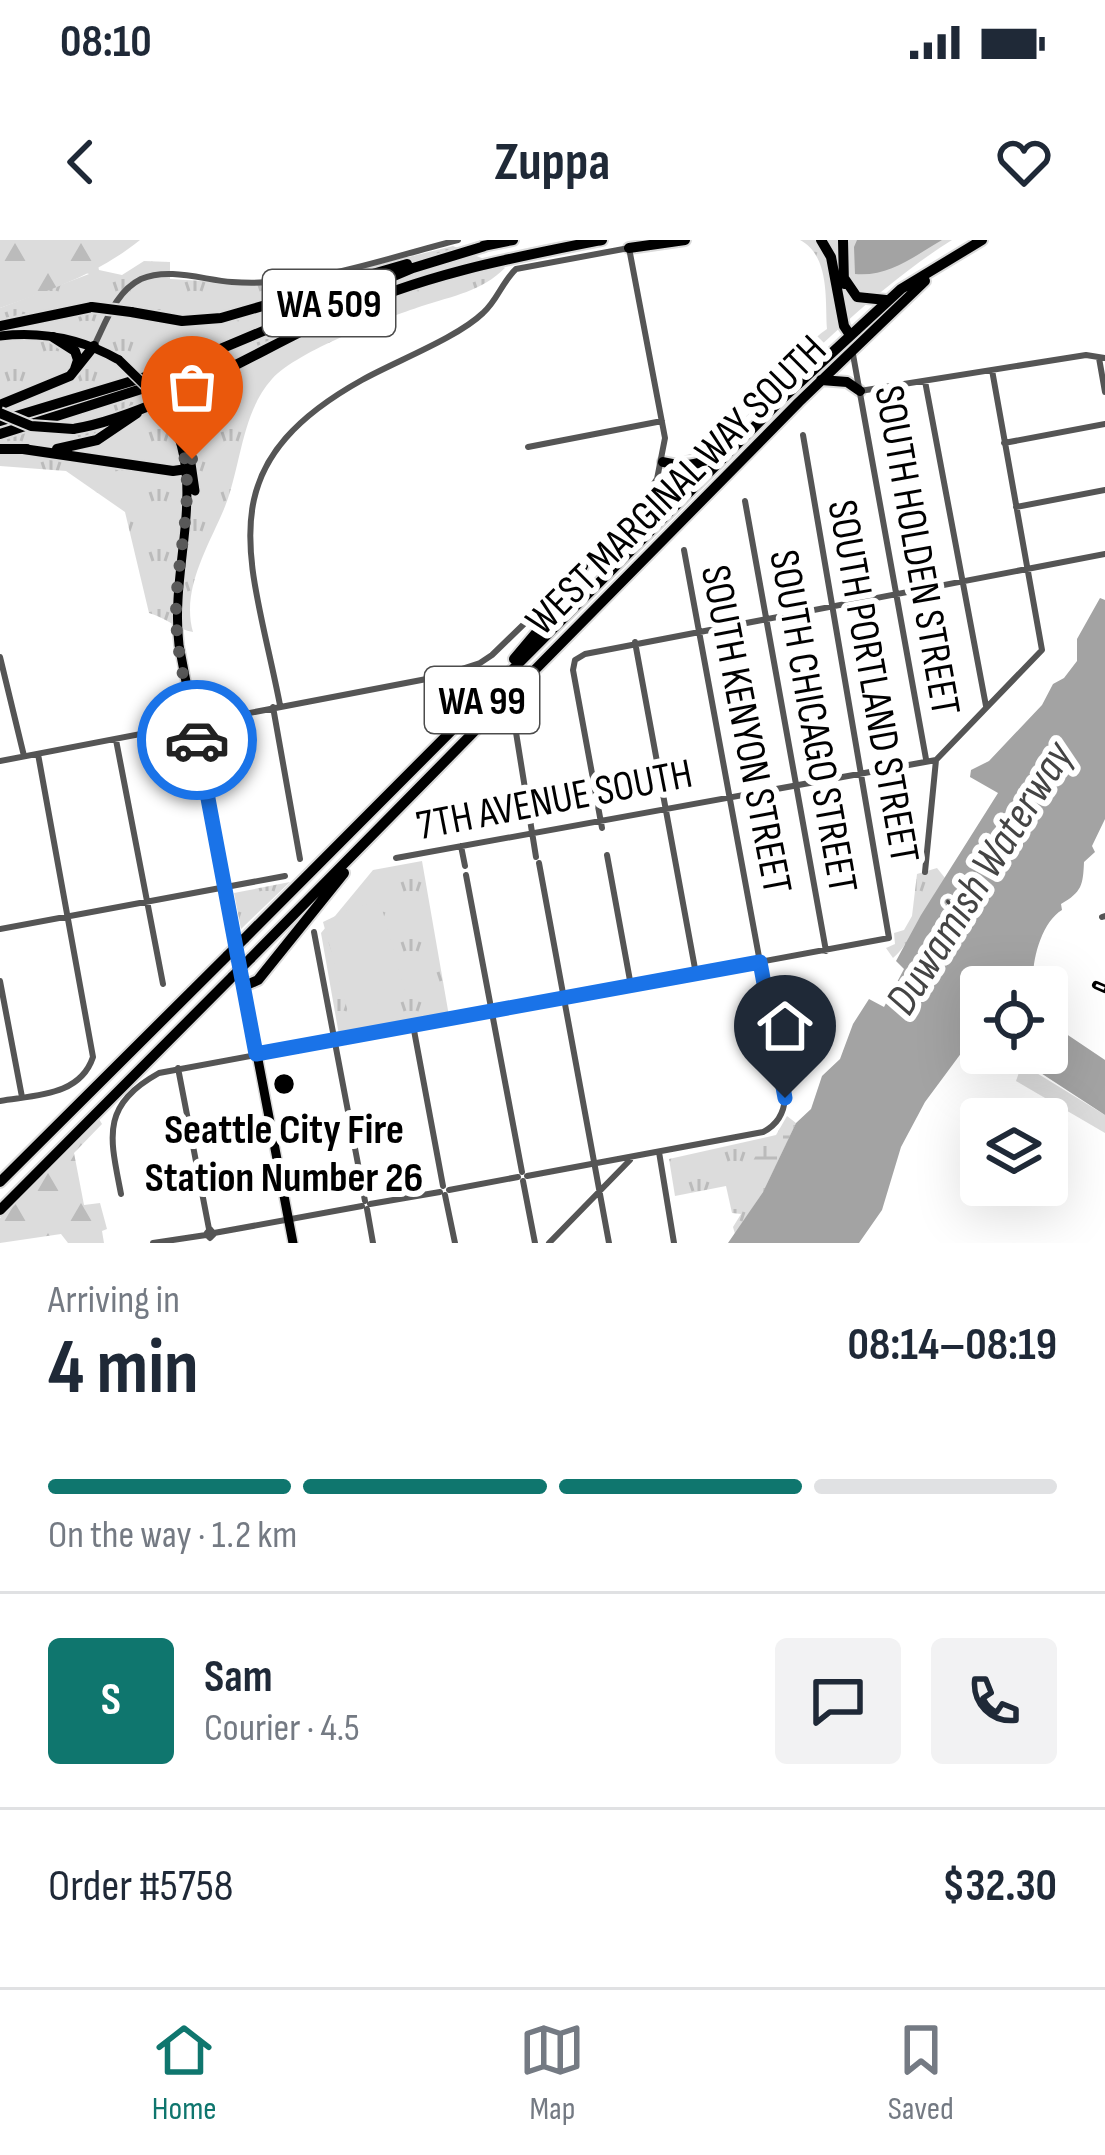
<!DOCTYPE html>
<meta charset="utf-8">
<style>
body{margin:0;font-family:"Sofia Sans Condensed",sans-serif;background:#f2f2f3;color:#1f2937;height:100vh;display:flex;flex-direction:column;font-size:45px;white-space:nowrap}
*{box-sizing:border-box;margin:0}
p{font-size:39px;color:#747a83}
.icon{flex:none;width:66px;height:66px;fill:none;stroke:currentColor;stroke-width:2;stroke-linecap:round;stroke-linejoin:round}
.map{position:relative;height:1003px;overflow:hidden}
.details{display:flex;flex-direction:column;background:#fff;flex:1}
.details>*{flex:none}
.controls{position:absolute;left:960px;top:726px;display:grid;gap:24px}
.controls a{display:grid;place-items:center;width:108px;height:108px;border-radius:12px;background:#fff;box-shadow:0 12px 48px #0002;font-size:60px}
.pin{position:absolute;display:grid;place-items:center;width:102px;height:102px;color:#fff;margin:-123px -51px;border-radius:50% 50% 50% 0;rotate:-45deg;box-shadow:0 0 12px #0007}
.pin .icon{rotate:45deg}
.courier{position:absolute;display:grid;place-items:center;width:120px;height:120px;margin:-60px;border:9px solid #1a73e8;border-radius:50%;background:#fff;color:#222;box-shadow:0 3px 15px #0007}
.head em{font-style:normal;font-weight:700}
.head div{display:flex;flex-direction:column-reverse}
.head{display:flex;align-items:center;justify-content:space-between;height:204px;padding:0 48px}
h1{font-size:78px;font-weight:700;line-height:90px}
.bar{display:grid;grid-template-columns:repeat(4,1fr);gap:18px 12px;align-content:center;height:144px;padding:0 48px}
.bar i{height:15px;border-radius:9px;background:#e0e1e3}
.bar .selected{background:#0f766e}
.bar p{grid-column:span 4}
.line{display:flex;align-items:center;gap:30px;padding:0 48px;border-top:3px solid #e0e1e3}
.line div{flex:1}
.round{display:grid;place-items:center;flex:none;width:126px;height:126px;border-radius:12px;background:#f2f2f3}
.status{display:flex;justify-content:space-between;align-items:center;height:84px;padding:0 60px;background:#fff;direction:ltr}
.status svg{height:33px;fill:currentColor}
header{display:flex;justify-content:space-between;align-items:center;height:156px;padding:0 48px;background:#fff;font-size:54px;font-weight:700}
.tab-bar{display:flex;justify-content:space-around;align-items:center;height:168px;border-top:3px solid #e0e1e3;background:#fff;font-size:33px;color:#747a83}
.tab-bar a{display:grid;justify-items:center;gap:6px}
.tab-bar .selected{color:#0f766e}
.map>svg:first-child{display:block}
</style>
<div class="status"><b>08:10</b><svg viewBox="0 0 49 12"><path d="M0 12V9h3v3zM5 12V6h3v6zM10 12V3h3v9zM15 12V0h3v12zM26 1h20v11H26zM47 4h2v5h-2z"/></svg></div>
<header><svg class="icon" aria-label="back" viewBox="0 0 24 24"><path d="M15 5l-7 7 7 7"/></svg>Zuppa<svg class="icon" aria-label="heart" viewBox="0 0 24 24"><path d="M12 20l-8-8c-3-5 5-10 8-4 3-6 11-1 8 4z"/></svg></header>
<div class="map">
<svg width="1105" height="1003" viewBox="0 0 1105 1003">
<defs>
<pattern id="grass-tufts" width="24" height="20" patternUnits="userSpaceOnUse" patternTransform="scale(3)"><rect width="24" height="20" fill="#dcdcdc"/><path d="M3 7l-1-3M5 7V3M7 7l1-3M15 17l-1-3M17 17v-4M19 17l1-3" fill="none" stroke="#bbb"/></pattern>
<pattern id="forest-firs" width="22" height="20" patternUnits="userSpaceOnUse" patternTransform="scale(3)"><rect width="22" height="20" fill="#dcdcdc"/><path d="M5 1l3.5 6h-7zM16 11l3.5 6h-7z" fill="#bbb"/></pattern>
<pattern id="wetland-marsh" width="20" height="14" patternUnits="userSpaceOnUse" patternTransform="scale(3)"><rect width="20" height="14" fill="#dcdcdc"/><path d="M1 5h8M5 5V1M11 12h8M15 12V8" fill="none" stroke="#bbb"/></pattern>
</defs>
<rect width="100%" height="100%" fill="#fff"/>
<path fill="url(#grass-tufts)" d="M0 0H92L99 30 122 35 144 21 170 22V39L271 45 315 40 453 6 505 28C482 51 453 56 422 66 384 79 299 110 272 139 241 173 241 228 224 269 208 307 181 350 193 392 178 390 165 377 149 373L125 272 66 231 0 226V68L89 34Z
M800 0H952C860 58 787 142 705 214L677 216C714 216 765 160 789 131 802 116 810 100 827 89 825 59 830 16 800 0Z
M422 621 449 776 339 795 321 693 373 630Z
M937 628 945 638C928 663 914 700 893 718L886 708 895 704 894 693 904 690 912 676 917 634Z
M290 642 241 689 234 653Z
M1022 824 1105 875V893L1016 841Z
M787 876 796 883 763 952 735 994 733 987 741 974 732 973 726 946 675 956 669 919 776 895Z"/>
<path fill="url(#forest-firs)" d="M0 0H140C98 34 51 50 0 68Z
M99 879 102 884 74 913 84 965 100 963 107 989 102 991 104 1003H68L61 994 0 1003V978Z"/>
<path fill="url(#wetland-marsh)" d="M796 883 763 952 753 921 760 907Z"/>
<path fill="#dcdcdc" d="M376 662 381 665 406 756 348 772 323 682 350 669Z"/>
<path fill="#a3a3a3" d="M857 0H942C913 17 889 37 855 34L854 7Z
M1100 358 1105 360V579L1092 606 1095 612 1084 622C1083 645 1082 652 1061 664L1062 670C1040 683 1030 727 1034 747H981V795L965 808 925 862 901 907 882 970 859 1003H728L763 952 796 883 811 869 822 836 840 819 853 784 869 759 884 767 904 729 896 721 921 675 998 553 970 537 971 530 989 521 1042 465 1053 444 1064 438 1077 421V399Z
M1047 781 1105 820V875L1027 824H1020L1010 813H1047Z"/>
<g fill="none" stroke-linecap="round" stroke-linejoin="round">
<g stroke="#dbdbdb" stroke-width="12">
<path id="major" d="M0 96C42 91 82 99 119 120
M161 161C213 237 169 321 179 405L293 1003
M173 170 188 203 195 251"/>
</g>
<g stroke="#dbdbdb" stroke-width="14">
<path id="highway" d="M821 0 831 17 844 86 850 95
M843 0 844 44
M483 6 513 0
M629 8 685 0
M844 38 857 57 886 60
M131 72 182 81 221 78 407 24
M0 86 92 67
M53 97 75 111 78 120 75 129
M821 140 847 142 860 151
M0 165 70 136 94 106
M0 181 175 128 413 28 485 6
M73 189C153 176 259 110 335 75 421 35 510 18 602 0
M0 194 220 124
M0 209H27
M23 209 173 231 187 229
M57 209 97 200 137 173
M663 222C703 232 715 215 743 190
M514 419 568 355 583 326
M244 699 783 158 901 49 982 0
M250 719 799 162 925 41
M244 746 258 740 344 633
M0 942 228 715
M0 970 233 736"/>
</g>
<path stroke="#555" stroke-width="6" d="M94 106C106 82 116 51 141 39 169 27 204 40 232 42 308 48 386 18 458 0
M852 109 926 519
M1099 118 1105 152
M925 141 986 466
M860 151 1086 115 1105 118
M1004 203 1105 184
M528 207 662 181
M745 261 826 711
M1016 267 1105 250
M635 402 696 734
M0 417 24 516
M273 467 300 619
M514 480 536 617
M116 500 163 744
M0 521 437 437 480 423 492 415 628 283 657 239 665 198 629 8 516 29C502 42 497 61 483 73 457 98 396 121 362 140 204 228 251 317 280 465
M602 588 573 430 575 420 585 414 1105 314
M461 606 465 626
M607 615 631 746
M396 618 936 520
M539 623 609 1003
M925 632 936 520 1042 410 992 130
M466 635 522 932
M1102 677 1105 676
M0 689 285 636
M314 692 365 961
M0 741 22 857
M413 785 443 946
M178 828 209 989
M0 861C36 855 80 856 93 817L38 514
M659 912 674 1003
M527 936 763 892C777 885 784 873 785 858L684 310
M523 941 535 1003
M449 950 518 937
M121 954C110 897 100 866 159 833L889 698 803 195
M445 955 455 1003
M370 964 440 952
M367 969 373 1003
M210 989 214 994 210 998 206 994Z
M214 993 362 966
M153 1003 206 995
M549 1003 630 920"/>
<use href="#major" stroke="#000" stroke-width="9"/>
<use href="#highway" stroke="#000" stroke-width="10"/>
<g stroke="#000" stroke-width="8">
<path id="rail" d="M1096 745 1105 749"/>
</g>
<use href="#rail" stroke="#fff" stroke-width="3" stroke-dasharray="9" stroke-linecap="butt"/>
<g stroke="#dbdbdb" stroke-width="12" stroke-linecap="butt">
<path id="major-bridge" d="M119 120 161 161"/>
</g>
<g stroke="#dbdbdb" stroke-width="14" stroke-linecap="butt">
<path id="highway-bridge" d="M92 67 131 72
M0 173 31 186 73 189
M228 715 244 699
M233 736 250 719"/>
</g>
<use href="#major-bridge" stroke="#000" stroke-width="9"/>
<use href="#highway-bridge" stroke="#000" stroke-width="10"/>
</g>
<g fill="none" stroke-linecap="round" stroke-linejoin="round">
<path stroke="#595959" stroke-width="12" stroke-dasharray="0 21.6" d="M192 219 180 182 161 161C208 228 177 297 176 371 176 414 188 458 197 500"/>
<path stroke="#1a73e8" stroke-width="15" d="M197 500 256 814 760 722 785 858"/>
</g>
<circle fill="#000" stroke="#fff" stroke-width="4.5" cx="284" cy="844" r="12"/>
<g text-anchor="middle" stroke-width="12" stroke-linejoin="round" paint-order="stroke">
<g fill="#fff" stroke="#4c4c4c" stroke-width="3">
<rect x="263" y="30" width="132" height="66" rx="9"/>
<rect x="425" y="427" width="114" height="66" rx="9"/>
</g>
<g font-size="39" font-weight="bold" fill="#000">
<text x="329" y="77">WA 509</text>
<text x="482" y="474">WA 99</text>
</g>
<g font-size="42" fill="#000" stroke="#fff">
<text transform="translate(675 244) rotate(-45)" y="15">WEST MARGINAL WAY SOUTH</text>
<text transform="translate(919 310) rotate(80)" y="15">SOUTH HOLDEN STREET</text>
<text transform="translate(875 441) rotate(80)" y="15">SOUTH PORTLAND STREET</text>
<text transform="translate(815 481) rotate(80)" y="15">SOUTH CHICAGO STREET</text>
<text transform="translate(748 489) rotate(79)" y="15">SOUTH KENYON STREET</text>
<text transform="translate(554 558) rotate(-11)" y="15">7TH AVENUE SOUTH</text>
</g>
<g font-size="42" font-weight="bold" fill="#000" stroke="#fff">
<text x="284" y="903">Seattle City Fire<tspan x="284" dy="48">Station Number 26</tspan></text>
</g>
<g font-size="45" font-style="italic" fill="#444" stroke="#fff">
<text transform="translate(978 637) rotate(-58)" y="16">Duwamish Waterway</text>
</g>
</g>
</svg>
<div class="controls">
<a><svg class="icon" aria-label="locate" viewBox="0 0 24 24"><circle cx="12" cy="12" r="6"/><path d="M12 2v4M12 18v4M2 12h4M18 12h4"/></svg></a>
<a><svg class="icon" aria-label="layers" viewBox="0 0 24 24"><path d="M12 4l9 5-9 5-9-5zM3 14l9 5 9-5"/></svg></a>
</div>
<div class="pin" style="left:192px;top:219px;background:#ea580c"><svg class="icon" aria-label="bag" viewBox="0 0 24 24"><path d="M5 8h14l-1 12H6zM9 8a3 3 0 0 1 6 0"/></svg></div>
<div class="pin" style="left:785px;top:858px;background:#1f2937"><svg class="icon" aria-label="home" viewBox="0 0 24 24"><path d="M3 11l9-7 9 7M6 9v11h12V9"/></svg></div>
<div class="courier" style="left:197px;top:500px"><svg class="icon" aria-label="car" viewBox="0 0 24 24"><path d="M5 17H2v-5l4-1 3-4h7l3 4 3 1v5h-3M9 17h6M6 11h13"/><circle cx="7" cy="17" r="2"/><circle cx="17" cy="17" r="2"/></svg></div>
</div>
<section class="details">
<div class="head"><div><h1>4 min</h1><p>Arriving in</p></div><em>08:14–08:19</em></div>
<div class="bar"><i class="selected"></i><i class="selected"></i><i class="selected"></i><i></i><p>On the way · 1.2 km</p></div>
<div class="line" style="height:216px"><b class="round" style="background:#0f766e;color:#fff">S</b><div><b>Sam</b><p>Courier · 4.5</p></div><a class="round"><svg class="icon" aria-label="chat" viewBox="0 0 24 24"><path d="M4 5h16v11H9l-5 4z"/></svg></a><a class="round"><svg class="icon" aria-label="phone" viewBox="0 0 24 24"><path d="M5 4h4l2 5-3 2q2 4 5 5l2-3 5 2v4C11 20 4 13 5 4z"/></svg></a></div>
<div class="line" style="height:156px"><div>Order #5758</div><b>$32.30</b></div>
</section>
<nav class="tab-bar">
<a class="selected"><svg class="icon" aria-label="home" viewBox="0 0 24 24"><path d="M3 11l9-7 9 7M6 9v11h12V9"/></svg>Home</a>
<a><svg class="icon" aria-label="map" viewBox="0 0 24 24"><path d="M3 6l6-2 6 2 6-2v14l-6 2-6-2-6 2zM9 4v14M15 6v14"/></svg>Map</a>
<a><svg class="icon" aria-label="saved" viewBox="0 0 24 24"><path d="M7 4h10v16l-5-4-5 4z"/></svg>Saved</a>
</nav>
